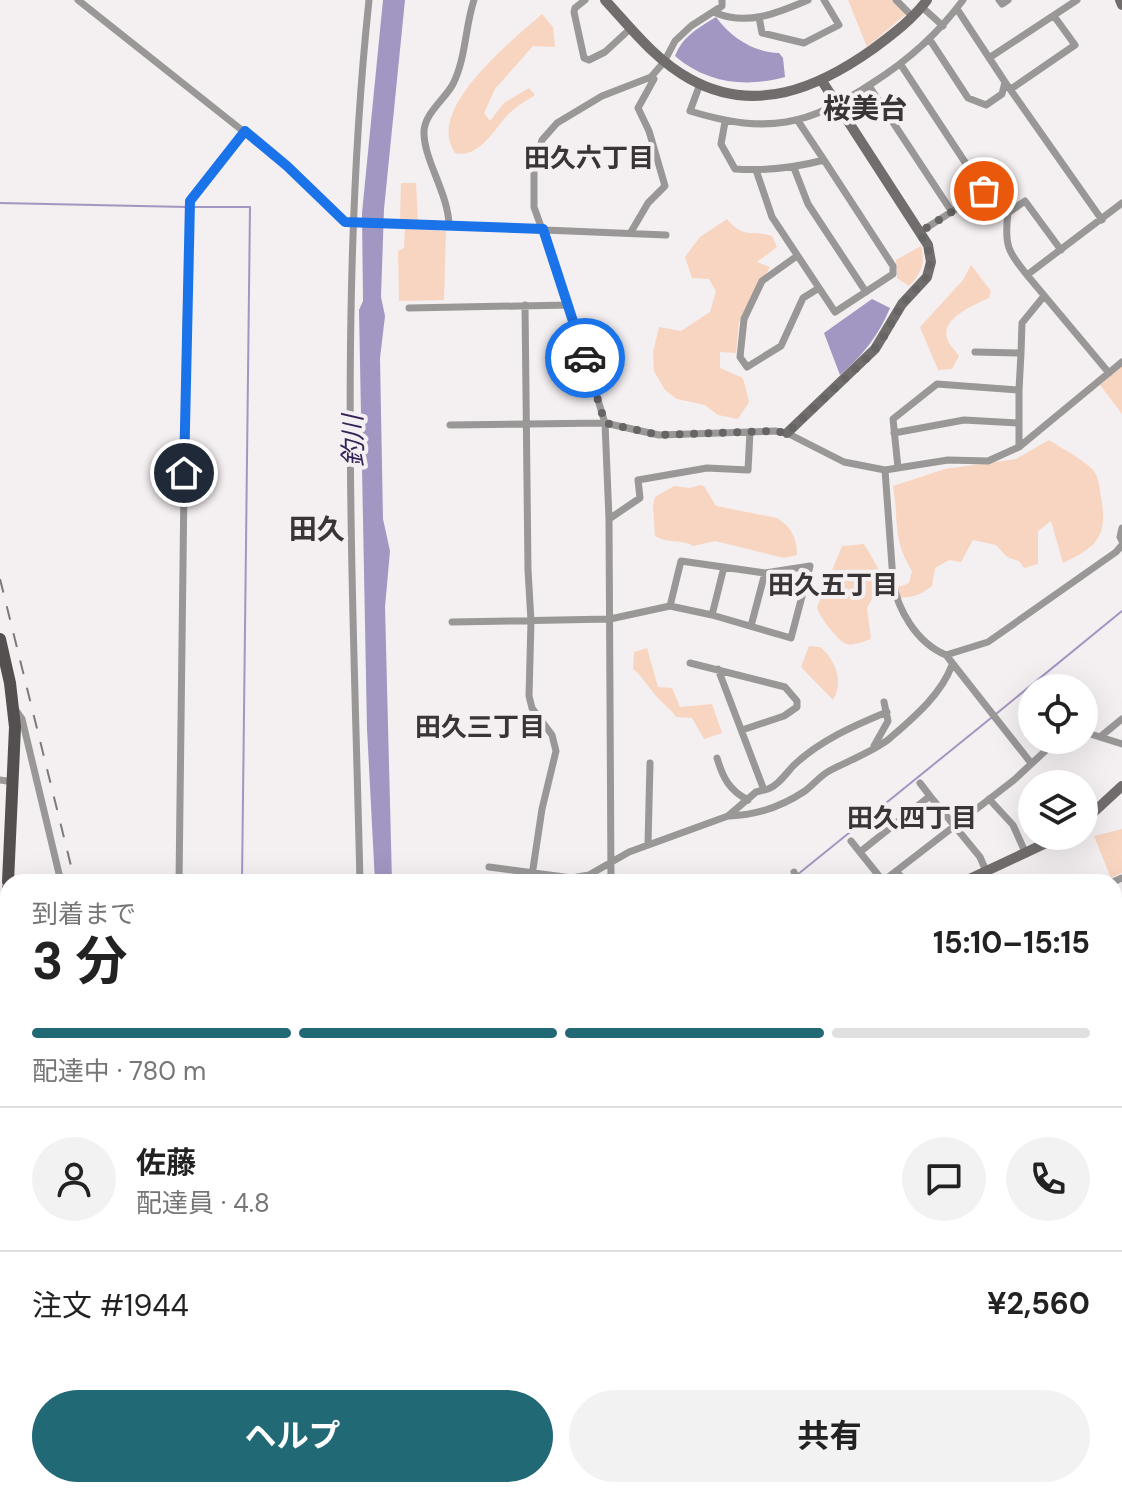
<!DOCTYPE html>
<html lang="ja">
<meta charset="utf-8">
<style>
body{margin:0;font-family:"DM Sans","Noto Sans JP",sans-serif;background:#f2f2f2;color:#222;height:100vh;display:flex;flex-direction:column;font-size:30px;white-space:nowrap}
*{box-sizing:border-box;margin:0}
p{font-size:26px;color:#767676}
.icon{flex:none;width:44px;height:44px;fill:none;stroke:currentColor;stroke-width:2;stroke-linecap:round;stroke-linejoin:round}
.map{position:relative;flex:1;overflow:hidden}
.drawer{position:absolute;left:0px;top:874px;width:1122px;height:624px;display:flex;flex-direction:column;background:#fff;border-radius:24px 24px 0 0;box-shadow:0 8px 32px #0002}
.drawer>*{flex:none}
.tools{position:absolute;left:1018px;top:674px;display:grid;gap:16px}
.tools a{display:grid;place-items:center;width:80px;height:80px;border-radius:50%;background:#fff;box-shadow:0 8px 32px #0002;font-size:40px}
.pin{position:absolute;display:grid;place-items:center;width:68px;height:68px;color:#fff;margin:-34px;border:4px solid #fff;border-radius:50%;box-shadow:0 2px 8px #0007}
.courier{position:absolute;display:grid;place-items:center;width:80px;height:80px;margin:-40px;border:6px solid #1a73e8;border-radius:50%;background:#fff;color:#222;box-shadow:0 2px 10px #0007}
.overview em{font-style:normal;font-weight:700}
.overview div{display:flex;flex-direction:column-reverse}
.overview{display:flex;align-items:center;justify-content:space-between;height:136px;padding:0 32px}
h1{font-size:52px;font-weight:700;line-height:60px}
.bar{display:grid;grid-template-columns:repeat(4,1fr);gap:12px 8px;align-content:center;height:96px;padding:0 32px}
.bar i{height:10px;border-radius:6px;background:#e0e0e0}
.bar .selected{background:#206975}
.bar p{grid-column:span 4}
.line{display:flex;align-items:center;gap:20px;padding:0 32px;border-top:2px solid #e0e0e0}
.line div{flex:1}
.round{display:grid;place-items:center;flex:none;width:84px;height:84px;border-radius:42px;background:#f2f2f2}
.action{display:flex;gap:16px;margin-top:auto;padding:16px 32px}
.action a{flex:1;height:92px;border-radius:48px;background:#206975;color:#fff;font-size:32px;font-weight:700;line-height:92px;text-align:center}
.action a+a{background:#f2f2f2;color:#222}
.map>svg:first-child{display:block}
</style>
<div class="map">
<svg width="1122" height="1498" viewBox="0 0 1122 1498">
<rect width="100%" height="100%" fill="#f4eff0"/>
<path fill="#f8d5c0" d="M848 0H891L906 14 867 47Z
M542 14 553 27 555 47 533 46 495 89 484 113 490 121 504 103 529 88 535 95C528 100 520 104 513 110 496 124 482 159 455 153 424 109 513 40 542 14Z
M401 183H416L418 222 400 221Z
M727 219C745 240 750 229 772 236L777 247 757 262 770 267 739 322 736 353 720 352V368L743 378 749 402 738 419 718 415 705 405 677 399 665 390 654 371 653 352 659 327 681 331 710 312 716 291 709 279 692 278 685 257 700 237Z
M405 229 446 231 444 300 399 301 398 251 404 248Z
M921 246C926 263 921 274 909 286L897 278 896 260Z
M971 265 991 291 989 298C974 305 938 319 948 341 950 346 956 351 959 356L952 369 938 370 920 327 963 280Z
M1122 366V414L1100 385Z
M1049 440C1063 449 1079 457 1091 468 1099 474 1099 487 1101 497 1108 536 1098 546 1063 563L1051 521 1038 531V564L1024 568 1019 561 1007 557 996 545 973 540 961 562 949 560 935 568 932 586C908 605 898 593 872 599L867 608 871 639C848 647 846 648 831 630 825 622 820 617 817 607L842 546 864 544 888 585 902 586 909 583 912 571C892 538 899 522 893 486L945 469 1016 459Z
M700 485 704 486 716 506 777 518C791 527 797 537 797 555L784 558 715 541 693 546C683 539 668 544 655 536L653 505 655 497 674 486 690 488Z
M809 646 820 647C836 660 844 682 833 700L801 667Z
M647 648 658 687 672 688 680 707 712 704 722 733 704 739 692 718 676 717C670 708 663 704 656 696 648 687 643 677 633 669L634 652Z
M1122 829V873L1111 878 1094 836Z
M1114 1273H1122V1401L1114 1398Z
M541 1490H808L811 1498H545Z
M967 1490H1030V1498H968Z"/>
<path fill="#a296c2" d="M383 0H405L384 209 381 297 385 316 380 358 383 519 390 551 385 607 392 882H375L367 729 359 310 363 301 362 213Z
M716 17C730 37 755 53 779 53L783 58 785 77C746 88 706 83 675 56 683 36 698 28 716 17Z
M872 299 890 308C879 335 863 355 840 375L824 333Z"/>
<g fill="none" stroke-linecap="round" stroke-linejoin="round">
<path stroke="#a296c2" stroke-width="2" d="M0 203 187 207
M193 207H250L242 882
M996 714 1122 611
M797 875 991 718
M780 882 791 878"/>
<path stroke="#9a9797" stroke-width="7" d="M78 0 287 166 345 222 666 235
M585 0 575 8 574 12 584 58 589 60 605 52 631 28
M896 0 913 17
M999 0 1002 4 1008 0
M922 7 943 26
M716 13C747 26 778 13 808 0
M759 17 762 33 804 43 839 25 824 0
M930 40 968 98 986 105 1002 94 1005 82 957 9
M989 58 1077 0
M901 65 984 191 920 232
M1005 82 1102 220
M700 84 690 111C767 135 808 126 874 82 910 59 938 34 963 0
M869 86 952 212
M1011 89 1075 45 1054 16
M725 122 721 144 735 169C766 171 794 168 824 160L798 121
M794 168 808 204 866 292
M756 170 772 217 835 312 893 274V266L824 160
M449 225C448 192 423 159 424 131 425 113 445 99 453 84 466 58 465 27 474 0
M631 232 648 203 665 186 649 131 638 108 654 79 651 77
M797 256 762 281 744 319 740 357 747 367 781 346 803 298 819 288
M1027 275C1008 252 1004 245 1008 213L1025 201 1061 250
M525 305 528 570 531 621 529 696 532 708 552 735 556 751 542 809 531 882
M409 308 569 305
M975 352 1021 353 1019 390
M1021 353 1022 323 1044 296
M1109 373 1027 275 1122 203
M450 425 605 423 659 435 775 431 787 433 844 462 885 470 948 460 988 461 1019 447 1122 362
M894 433 964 420 1019 423
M898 468 893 419 937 384 1019 390V447
M885 470 893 580C897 610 917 643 946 655L1031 763
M609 519 640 498 638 480 707 468 748 470 750 432
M1122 528 1120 537 1122 541
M681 561 765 573 810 566 791 638 712 615 670 606Z
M712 615 724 567
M452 622 610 619 670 606
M751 626 765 573
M946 655 988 642 1116 552 1122 545
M690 663 785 687 797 701V707L784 716 742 730
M15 709 22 719 61 882
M1084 732 1122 744
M1100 737 1122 719
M874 746 888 721 884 702
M717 758C723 778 729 790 748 800
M0 780 14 782
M920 783 930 796
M764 790C776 788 785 775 793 766 819 741 853 726 887 712
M989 799 1013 825 1026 854
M730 816C758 815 781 807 805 791 813 785 820 776 829 771 846 762 874 751 889 739 913 718 941 695 952 665
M851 841 883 881
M648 844 650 763
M860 852 930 796 980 857 986 871
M489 867 572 878 589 875 629 852 728 816 756 792 764 790 718 669
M896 871 906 882
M794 872 798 882
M179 882 186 326 190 201 245 131
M360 882C353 588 338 293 369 0
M611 882 609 519 605 423 569 305 534 207V170L542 140 557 123 602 96 651 77 664 62 675 41 691 26 722 6V0
M882 882 1014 780 1057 740
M1113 882 1122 878
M1114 932 1122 928
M1114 981 1122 978
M1114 1002 1122 1005
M0 1041 8 1042
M0 1204 8 1202
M0 1365 8 1366
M0 1403 8 1405
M1114 1490 1116 1498
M104 1497 202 1495 208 1490
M6 1498 8 1490
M483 1498 485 1490"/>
<path stroke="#716d6d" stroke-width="10" d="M605 0C631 28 655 60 690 79 755 115 818 88 873 49 893 34 912 20 927 0
M1120 0 1122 5
M787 433 875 349 902 304 927 277 931 262 928 245 822 81
M1084 821 1122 786
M963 882 1061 836
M277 1498 280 1491 294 1493 306 1490
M338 1498 424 1490"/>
<path stroke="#54504f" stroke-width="12" d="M0 639 10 683 15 727 8 882
M0 1014 8 888
M0 1127 8 1175
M102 1490 104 1498"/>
<path stroke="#7d7a7a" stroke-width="2" stroke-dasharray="14 14" stroke-linecap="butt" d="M0 579 75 882
M216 1490 218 1498"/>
</g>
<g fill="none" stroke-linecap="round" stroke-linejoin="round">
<path stroke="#676464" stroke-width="8" stroke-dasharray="0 14.4" d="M585 358 605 423 659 435 775 431 787 433 868 357 883 338 902 304 924 281 929 272 931 257 920 232 984 191"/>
<path stroke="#1a73e8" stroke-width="10" d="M184 473 190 201 245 131 287 166 345 222 543 229 585 358"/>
</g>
<g text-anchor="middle" stroke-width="8" stroke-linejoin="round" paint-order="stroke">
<g font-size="26" font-weight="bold" fill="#393536" stroke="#f4eff0">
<text x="589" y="167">田久六丁目</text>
<text x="833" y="594">田久五丁目</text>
<text x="480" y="736">田久三丁目</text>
<text x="912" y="827">田久四丁目</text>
</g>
<g font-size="26" font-style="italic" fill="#352258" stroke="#f4eff0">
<text transform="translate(353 441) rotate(-91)" y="9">釣川</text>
</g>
<g font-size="28" font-weight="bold" fill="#393536" stroke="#f4eff0">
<text x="865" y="118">桜美台</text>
<text x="317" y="539">田久</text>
</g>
</g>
</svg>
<div class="tools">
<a><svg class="icon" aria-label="locate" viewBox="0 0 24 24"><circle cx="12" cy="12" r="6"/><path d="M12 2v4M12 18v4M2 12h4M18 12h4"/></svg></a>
<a><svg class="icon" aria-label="layers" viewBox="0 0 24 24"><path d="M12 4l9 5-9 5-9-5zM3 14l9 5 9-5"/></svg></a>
</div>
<div class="pin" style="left:984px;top:191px;background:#ea580c"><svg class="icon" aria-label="bag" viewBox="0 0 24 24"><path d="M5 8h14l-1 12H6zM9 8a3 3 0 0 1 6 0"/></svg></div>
<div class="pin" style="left:184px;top:473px;background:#1f2937"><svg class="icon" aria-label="home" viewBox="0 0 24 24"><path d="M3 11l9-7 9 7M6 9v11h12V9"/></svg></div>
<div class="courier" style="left:585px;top:358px"><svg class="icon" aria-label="car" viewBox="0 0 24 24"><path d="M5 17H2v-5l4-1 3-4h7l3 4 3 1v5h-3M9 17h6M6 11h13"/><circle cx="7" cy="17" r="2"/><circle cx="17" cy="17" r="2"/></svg></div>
<section class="drawer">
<div class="overview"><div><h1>3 分</h1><p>到着まで</p></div><em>15:10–15:15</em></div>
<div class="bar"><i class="selected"></i><i class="selected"></i><i class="selected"></i><i></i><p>配達中 · 780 m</p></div>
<div class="line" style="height:144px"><a class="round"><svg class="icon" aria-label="person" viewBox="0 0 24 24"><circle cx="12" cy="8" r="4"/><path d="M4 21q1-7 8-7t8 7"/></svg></a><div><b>佐藤</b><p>配達員 · 4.8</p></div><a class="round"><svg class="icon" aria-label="chat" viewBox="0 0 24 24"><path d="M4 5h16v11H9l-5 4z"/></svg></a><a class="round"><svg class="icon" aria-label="phone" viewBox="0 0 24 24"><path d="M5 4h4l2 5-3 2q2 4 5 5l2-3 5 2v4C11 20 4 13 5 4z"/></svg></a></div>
<div class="line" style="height:104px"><div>注文 #1944</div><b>¥2,560</b></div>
<div class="action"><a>ヘルプ</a><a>共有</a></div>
</section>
</div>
